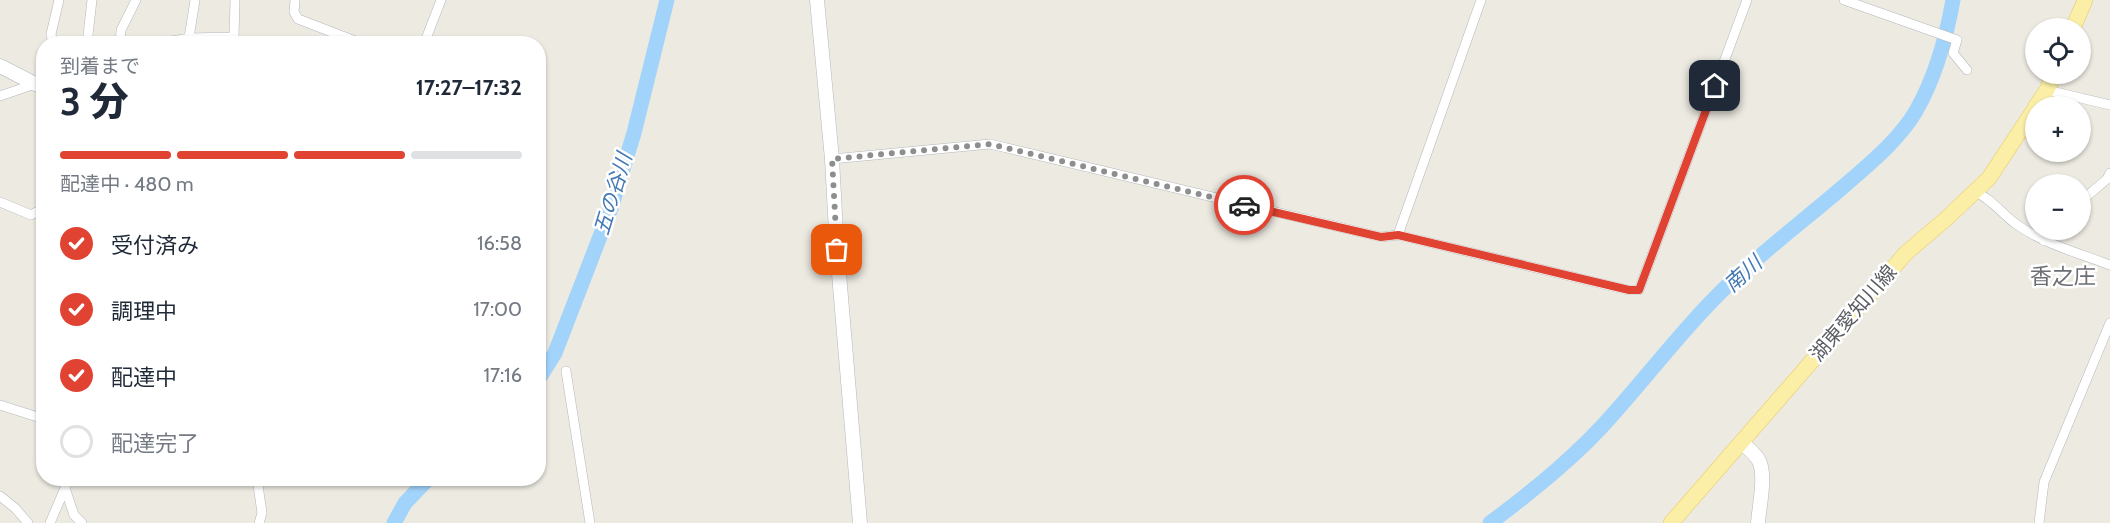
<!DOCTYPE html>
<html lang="ja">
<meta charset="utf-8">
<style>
body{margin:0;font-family:Cabin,"Noto Sans JP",sans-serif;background:#f2f2f3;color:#1f2937;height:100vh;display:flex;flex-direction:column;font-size:22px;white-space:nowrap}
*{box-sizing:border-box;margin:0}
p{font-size:20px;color:#747a83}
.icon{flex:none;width:33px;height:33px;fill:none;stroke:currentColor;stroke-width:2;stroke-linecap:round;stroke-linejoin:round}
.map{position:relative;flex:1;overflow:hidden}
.panel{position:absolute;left:36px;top:36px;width:510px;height:450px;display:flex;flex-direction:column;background:#fff;border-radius:24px;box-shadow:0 2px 4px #0004}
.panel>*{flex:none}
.fabs{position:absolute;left:2025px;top:18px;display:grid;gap:12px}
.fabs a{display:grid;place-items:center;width:66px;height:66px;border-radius:50%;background:#fff;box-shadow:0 2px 4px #0004;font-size:30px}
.pin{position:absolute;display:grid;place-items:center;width:51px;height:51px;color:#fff;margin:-26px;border-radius:12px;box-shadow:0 3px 9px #0006}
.courier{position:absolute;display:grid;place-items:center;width:60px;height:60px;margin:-30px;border:4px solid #e14332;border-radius:50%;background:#fff;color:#222;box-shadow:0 2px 8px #0007}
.head em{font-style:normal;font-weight:800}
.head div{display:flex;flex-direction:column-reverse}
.head{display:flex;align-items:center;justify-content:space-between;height:102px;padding:0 24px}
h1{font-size:39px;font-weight:800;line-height:45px}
.bar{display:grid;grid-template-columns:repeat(4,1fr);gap:9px 6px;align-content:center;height:72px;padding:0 24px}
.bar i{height:8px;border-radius:4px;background:#e0e1e3}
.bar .selected{background:#e14332}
.bar p{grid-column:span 4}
ol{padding:0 24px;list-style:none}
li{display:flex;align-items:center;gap:18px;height:66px}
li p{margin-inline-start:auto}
li .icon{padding:6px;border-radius:50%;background:#e14332;color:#fff;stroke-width:4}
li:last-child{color:#747a83}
li i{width:33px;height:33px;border:3px solid #e0e1e3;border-radius:50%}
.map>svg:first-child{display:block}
</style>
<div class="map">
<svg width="2110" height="523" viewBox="0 0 2110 523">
<rect width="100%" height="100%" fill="#eceae1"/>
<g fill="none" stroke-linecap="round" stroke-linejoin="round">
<path stroke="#a2d3fb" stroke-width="15" d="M538 380 555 353 611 208 634 133 667 0
M394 523 405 503 429 478
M1490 523C1534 490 1579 454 1615 412 1653 369 1688 323 1730 283 1768 247 1811 215 1851 180 1874 160 1900 138 1916 111 1936 76 1946 39 1953 0"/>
<g stroke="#b4b7bb" stroke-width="10">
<path id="street" d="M235 0 234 37 236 44
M295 0 294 12 298 19 363 44
M1844 0 1957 40 1953 53 1967 70
M53 44 51 34 59 0
M87 44 92 0
M120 44 121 30 136 0
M153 44 190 38 234 37
M188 44 195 0
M424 44 441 0
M2047 90 2110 105
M0 96 35 84
M832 159 990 144 1381 237 1398 235 1628 290H1639L1747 0
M1975 192C1991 198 2002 214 2016 224 2044 244 2078 253 2110 265
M0 202 31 215 44 208
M2080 202 2107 179 2110 173
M1398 235 1481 0
M2044 241 2053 230
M566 371 590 523
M0 405 44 419
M69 478 65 488 74 515 82 523
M257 478 262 513 259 523
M0 496 15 508 28 523
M50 523 65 488
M2039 523 2044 482 2110 323"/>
</g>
<g stroke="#b5b8bd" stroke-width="15">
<path id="secondary" d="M817 0 832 159 837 250 860 523
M0 66 35 84 44 83
M1741 442C1747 447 1754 453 1758 459 1767 473 1759 507 1758 523"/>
</g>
<g stroke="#ebc65c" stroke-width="16">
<path id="primary" d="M2073 28 2085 0
M2036 106 2047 90 2054 74
M1671 523 1906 253 1947 218 1989 178 2036 107"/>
</g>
<use href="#street" stroke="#fff" stroke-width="9"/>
<use href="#secondary" stroke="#fff" stroke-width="14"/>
<use href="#primary" stroke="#fbefa7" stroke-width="15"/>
</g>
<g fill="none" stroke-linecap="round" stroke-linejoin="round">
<path stroke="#8d8e8e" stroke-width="6" stroke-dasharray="0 10.8" d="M837 250 832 159 990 144 1244 205"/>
<path stroke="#e14332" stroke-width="8" d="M1244 205 1381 237 1398 235 1629 290H1639L1715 86"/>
</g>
<g text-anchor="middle" stroke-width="5" stroke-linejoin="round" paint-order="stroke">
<g font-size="20" fill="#5a5d62" stroke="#fff">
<text transform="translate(1853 313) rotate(-49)" y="7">湖東愛知川線</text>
</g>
<g font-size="21" font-style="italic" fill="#4479b4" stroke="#fff">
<text transform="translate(613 194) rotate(-73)" y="7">五の谷川</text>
<text transform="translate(1743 274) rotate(-42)" y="7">南川</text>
</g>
<g font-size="22" fill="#6b6f74" stroke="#fff">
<text x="2063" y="284">香之庄</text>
</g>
</g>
</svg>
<div class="fabs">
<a><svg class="icon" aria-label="locate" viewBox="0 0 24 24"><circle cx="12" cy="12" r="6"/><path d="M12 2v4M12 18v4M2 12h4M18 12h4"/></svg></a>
<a>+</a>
<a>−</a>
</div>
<div class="pin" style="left:837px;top:250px;background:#ea580c"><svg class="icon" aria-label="bag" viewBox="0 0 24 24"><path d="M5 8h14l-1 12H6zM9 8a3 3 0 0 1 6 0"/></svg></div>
<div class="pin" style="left:1715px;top:86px;background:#1f2937"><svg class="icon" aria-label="home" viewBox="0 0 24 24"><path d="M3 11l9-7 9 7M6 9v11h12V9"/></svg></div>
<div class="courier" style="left:1244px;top:205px"><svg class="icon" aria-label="car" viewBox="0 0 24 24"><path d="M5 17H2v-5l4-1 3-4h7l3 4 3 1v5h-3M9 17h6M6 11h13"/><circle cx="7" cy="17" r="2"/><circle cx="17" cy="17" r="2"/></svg></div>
<section class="panel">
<div class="head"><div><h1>3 分</h1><p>到着まで</p></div><em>17:27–17:32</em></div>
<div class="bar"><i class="selected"></i><i class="selected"></i><i class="selected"></i><i></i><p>配達中 · 480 m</p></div>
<ol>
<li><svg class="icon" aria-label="check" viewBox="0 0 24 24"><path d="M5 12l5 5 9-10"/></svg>受付済み<p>16:58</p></li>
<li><svg class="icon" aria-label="check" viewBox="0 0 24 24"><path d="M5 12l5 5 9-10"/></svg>調理中<p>17:00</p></li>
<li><svg class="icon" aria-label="check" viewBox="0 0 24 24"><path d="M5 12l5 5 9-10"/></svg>配達中<p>17:16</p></li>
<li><i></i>配達完了</li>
</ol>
</section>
</div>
